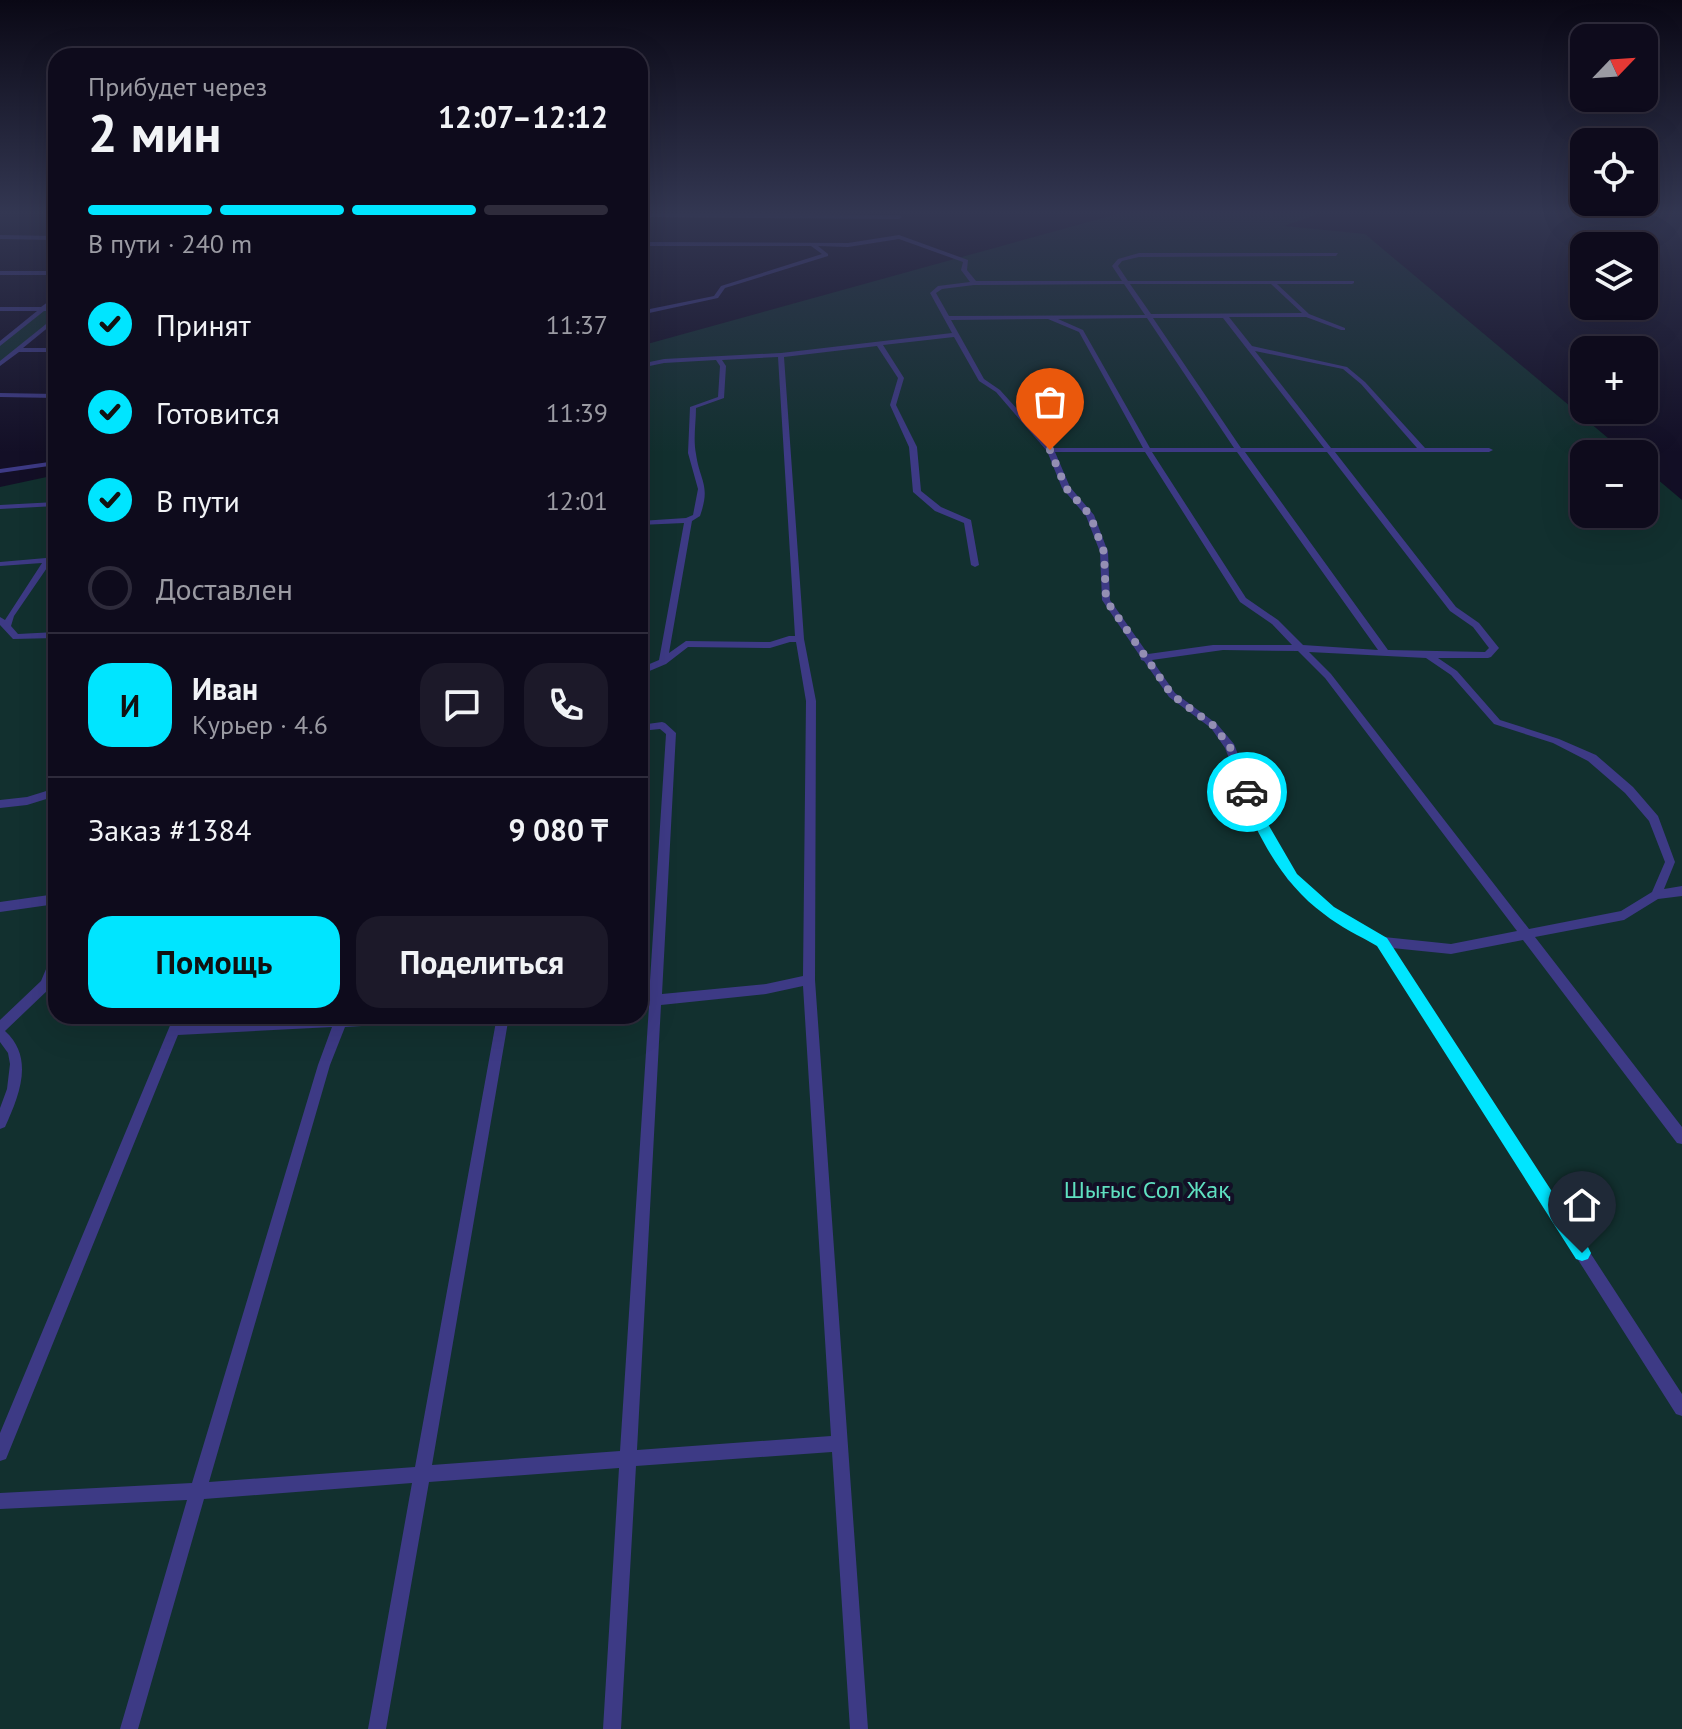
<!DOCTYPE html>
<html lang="ru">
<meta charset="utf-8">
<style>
body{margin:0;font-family:"PT Sans",sans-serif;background:#1c1929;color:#f1f3f6;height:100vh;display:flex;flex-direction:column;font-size:30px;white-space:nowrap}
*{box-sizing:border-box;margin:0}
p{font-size:26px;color:#9b9ba3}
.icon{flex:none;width:44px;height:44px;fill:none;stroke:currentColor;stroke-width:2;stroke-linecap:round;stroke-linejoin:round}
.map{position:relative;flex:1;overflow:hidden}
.side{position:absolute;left:48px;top:48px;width:600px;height:976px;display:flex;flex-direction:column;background:#0e0b1c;border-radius:24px;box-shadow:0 8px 32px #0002,0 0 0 2px #2e2b3b}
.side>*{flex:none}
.needle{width:52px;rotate:65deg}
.tools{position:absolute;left:1570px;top:24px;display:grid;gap:16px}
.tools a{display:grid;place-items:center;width:88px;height:88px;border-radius:16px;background:#0e0b1c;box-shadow:0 8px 32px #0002,0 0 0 2px #2e2b3b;font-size:40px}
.pin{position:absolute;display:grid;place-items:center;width:68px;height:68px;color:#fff;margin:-82px -34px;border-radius:50% 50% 50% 0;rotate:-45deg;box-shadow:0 0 8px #0007}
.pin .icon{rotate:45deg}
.courier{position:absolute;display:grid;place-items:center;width:80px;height:80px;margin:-40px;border:6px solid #00e5ff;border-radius:50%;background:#fff;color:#222;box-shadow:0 2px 10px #0007}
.overview em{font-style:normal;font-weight:700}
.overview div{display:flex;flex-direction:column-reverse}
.overview{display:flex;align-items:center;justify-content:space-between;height:136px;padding:0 40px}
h1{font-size:52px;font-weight:700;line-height:60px}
.bar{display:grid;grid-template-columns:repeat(4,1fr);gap:12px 8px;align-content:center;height:96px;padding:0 40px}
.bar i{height:10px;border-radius:6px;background:#2e2b3b}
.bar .current{background:#00e5ff}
.bar p{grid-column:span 4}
.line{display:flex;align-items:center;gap:20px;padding:0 40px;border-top:2px solid #2e2b3b}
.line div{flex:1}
.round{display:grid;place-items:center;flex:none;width:84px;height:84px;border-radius:24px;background:#1c1929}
ol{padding:0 40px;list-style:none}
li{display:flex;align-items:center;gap:24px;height:88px}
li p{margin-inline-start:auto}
li .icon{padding:8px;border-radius:50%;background:#00e5ff;color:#111;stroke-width:4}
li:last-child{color:#9b9ba3}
li i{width:44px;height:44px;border:4px solid #2e2b3b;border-radius:50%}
.cta{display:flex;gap:16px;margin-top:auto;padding:16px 40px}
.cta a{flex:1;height:92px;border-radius:24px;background:#00e5ff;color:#111;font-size:32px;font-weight:700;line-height:92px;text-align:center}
.cta a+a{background:#1c1929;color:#f1f3f6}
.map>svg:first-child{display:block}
</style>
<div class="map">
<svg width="1682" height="1729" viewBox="0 0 1682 1729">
<rect width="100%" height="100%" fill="#130f26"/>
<path fill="#12302f" d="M1128 211H1327L1284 226 1365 234 1627 454H1584V514H1644V468L1682 500V1729H0V487L56 475V1016H640V346Z
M56 296V316L0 363V342Z"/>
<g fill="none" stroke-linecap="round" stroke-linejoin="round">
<path fill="#3d3a85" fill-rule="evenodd" d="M640 213 899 215 902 217 899 219 640 217Z
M0 235 56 236V240L0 239Z
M899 235 968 260 967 270 976 281H1122L1112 266 1118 259 1139 253H1338L1336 256 1139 257 1122 261 1118 266 1128 281H1354V283L1352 284H1277L1309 314 1345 328V330H1341L1306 317H1229L1252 346 1347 367 1365 382 1425 448H1489L1493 450 1489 452H1335L1456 607 1479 623 1499 648 1491 657 1488 658H1438L1457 671 1500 720 1559 739 1596 755 1633 787 1658 816 1675 862 1664 889 1682 886V896L1658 899 1624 920 1535 937 1682 1127V1144L1677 1143 1523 940 1451 954 1392 948 1682 1394V1416L1676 1414 1378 945 1325 914 1288 880 1250 812 1225 748 1211 728 1169 697 1144 661 1141 660 1140 656 1102 600 1100 552 1086 516 1062 488 1047 451 996 392 979 381 954 337 883 345 904 378 896 405 917 447 921 491 941 507 971 520 979 565 975 567 971 565 964 523 935 511 913 492 909 447 890 405 898 378 877 346 784 357 804 639 816 701 815 980 868 1729H850L832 1452 636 1466 621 1729H603L619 1468 429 1482 386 1729H368L412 1483 204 1499 138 1729H120L187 1500 0 1509V1493L192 1483 318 1065 332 1027 178 1035 6 1459 0 1461V1433L174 1016H186L183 1024 337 1016H453L451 1020 447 1021 345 1027 330 1065 209 1482 415 1467 497 1016H509L432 1465 620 1451 649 1006 640 1007V997L649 996 666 734 660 729 640 731V725L662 722 665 723 676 733 662 994 766 984 803 976 806 701 796 642H790L770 648 688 647 666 664 640 675V668L659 660 684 523 640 525V521L686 518 693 515 698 489 688 453 690 407 718 397 720 366 716 360 664 363 640 368V364L664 359 781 353 952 333 930 293 938 286 970 282 961 270 963 262 899 239 848 247 818 246 828 254V256L725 288 718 298 640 315V311L714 296 721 286 822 254 811 246H640V242L848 243ZM1124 284 1145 315 949 316 936 293 942 289 974 285ZM1130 284H1271L1302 313 1151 314ZM1147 318 1234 448H1150L1083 330 1058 319ZM1153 318H1223L1324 448H1241ZM1048 319 1079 332 1143 448H1052L1000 390 984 379 951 320ZM1255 351 1343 369 1361 384 1417 448H1331ZM778 357 795 636H789L770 642 686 641 669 653 692 521 700 516C711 485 700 482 696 454 693 439 696 423 696 408L724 398 726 366 722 360ZM1055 452H1145L1240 602 1272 624 1292 645H1213L1148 654 1110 600 1108 552 1094 515 1070 487ZM1152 452H1237L1378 650 1303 645 1278 620 1246 598ZM1245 452H1327L1450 611 1473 627 1489 648 1485 652 1388 650ZM1223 650 1298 651 1325 678 1517 931 1451 944 1384 937 1333 908 1296 874 1260 812 1234 744 1217 724 1175 693 1152 660ZM1309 652 1426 658 1451 675 1494 724 1553 743 1588 761 1625 793 1649 821 1665 862 1652 892 1621 911 1529 929 1331 674ZM803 986 831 1436 637 1450 661 1005 766 994Z
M0 271H56V275H0Z
M56 296V301L48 307H56V311H44L0 346V341L37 311H0V307H41Z
M56 316V321L23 348H56V352H19L0 366V361Z
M0 393 56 394V398L0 397Z
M56 461V465L0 473V469Z
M56 502V506L0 509V505Z
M53 547H56V555L54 558 55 560 51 562 14 616 11 626 18 634 56 632V638L13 639 0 625V617L5 620 42 563 0 566V562L46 558Z
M56 788V796L27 805 0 808V800L27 797Z
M56 894V904L0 912V902Z
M56 954V974L50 988 5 1031C35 1058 19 1096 5 1127L0 1129V1108L7 1089 10 1064 8 1053 0 1042V1020L41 981 52 955Z"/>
</g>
<linearGradient id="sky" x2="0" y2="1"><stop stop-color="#0a0815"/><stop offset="0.47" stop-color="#333752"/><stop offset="1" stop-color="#333752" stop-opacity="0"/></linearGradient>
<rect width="1682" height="453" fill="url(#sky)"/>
<path fill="#00e5ff" d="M1247 788 1251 789 1261 812 1297 874 1334 907 1387 938 1588 1247 1591 1253 1588 1259 1582 1261 1576 1259 1377 946C1360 936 1340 927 1324 914 1284 885 1258 838 1241 792Z"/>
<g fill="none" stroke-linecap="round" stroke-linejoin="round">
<path stroke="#948fb3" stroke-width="8" stroke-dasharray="0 14.4" d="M1050 450 1066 488 1090 515 1104 552 1106 600 1172 695 1214 726 1230 747 1247 792"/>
</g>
<g text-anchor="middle" stroke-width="8" stroke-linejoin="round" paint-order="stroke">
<g font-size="24" fill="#5fe0c0" stroke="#130f26">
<text x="1147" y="1198">Шығыс Сол Жақ</text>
</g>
</g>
</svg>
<div class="tools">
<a><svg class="needle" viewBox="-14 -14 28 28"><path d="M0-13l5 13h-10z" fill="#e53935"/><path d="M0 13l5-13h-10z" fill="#9b9ba3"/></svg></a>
<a><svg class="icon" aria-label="locate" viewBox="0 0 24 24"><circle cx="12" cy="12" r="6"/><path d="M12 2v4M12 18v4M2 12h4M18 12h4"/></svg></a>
<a><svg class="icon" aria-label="layers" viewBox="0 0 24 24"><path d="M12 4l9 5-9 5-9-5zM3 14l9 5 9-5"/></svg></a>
<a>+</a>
<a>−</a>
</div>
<div class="pin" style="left:1050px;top:450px;background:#ea580c"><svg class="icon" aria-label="bag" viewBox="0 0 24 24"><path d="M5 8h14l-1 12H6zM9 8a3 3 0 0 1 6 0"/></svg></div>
<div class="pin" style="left:1582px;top:1253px;background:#1f2937"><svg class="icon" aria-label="home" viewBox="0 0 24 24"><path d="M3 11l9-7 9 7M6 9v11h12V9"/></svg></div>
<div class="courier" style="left:1247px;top:792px"><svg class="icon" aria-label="car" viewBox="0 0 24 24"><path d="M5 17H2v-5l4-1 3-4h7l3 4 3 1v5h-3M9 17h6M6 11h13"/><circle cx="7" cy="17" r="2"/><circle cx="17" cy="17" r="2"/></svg></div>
<section class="side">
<div class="overview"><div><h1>2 мин</h1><p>Прибудет через</p></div><em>12:07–12:12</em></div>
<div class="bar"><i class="current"></i><i class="current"></i><i class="current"></i><i></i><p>В пути · 240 m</p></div>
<ol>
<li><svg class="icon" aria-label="check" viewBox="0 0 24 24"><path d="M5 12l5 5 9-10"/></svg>Принят<p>11:37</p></li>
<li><svg class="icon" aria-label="check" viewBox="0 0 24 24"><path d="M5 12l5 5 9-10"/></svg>Готовится<p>11:39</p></li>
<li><svg class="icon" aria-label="check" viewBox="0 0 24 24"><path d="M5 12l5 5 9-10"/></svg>В пути<p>12:01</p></li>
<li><i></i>Доставлен</li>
</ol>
<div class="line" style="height:144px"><b class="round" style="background:#00e5ff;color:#111">И</b><div><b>Иван</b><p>Курьер · 4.6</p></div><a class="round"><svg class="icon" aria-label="chat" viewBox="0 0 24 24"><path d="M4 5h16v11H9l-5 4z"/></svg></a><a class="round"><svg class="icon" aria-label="phone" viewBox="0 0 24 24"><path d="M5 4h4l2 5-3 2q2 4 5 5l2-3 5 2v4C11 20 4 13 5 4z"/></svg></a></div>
<div class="line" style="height:104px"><div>Заказ #1384</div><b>9 080 ₸</b></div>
<div class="cta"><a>Помощь</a><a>Поделиться</a></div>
</section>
</div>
